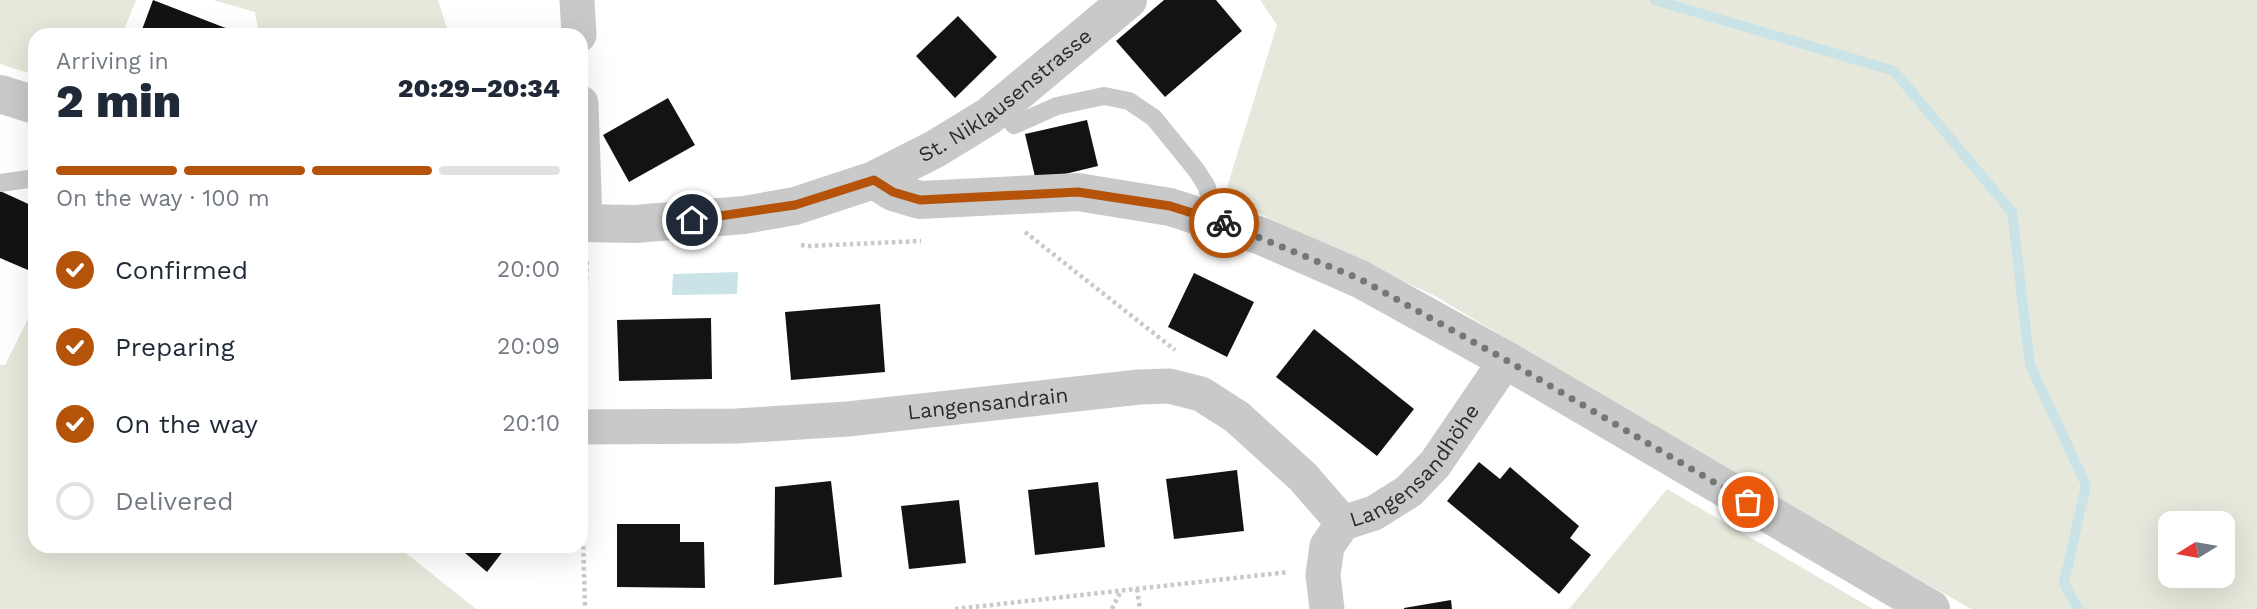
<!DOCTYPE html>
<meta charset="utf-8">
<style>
body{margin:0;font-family:"Work Sans",sans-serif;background:#f6f6f7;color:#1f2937;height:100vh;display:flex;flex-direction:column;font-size:26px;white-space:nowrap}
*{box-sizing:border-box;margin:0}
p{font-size:23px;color:#747a83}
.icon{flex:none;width:38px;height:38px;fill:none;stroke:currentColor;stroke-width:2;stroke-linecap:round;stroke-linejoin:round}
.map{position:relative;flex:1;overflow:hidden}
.sheet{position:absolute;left:28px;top:28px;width:560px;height:525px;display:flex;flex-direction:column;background:#fff;border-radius:21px;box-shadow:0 7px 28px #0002}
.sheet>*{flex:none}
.needle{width:46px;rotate:259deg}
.fabs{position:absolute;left:2158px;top:511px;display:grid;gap:14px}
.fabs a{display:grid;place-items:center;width:77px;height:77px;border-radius:14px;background:#fff;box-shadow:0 7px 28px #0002;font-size:35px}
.pin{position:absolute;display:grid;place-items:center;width:60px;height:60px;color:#fff;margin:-30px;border:4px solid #fff;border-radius:50%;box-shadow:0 2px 7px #0007}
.courier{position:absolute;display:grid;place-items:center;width:70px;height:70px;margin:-35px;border:5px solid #b45309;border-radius:50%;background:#fff;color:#222;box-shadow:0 2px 9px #0007}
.overview em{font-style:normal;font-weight:800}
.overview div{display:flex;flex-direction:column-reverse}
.overview{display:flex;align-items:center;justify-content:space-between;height:119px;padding:0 28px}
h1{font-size:46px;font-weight:800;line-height:52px}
.bar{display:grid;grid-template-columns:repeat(4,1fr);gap:10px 7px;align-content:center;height:84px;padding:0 28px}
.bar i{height:9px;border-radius:5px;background:#e0e1e3}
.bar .active{background:#b45309}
.bar p{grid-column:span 4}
ol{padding:0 28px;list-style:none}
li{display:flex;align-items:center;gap:21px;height:77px}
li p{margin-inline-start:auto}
li .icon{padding:7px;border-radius:50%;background:#b45309;color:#fff;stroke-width:4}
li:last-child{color:#747a83}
li i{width:38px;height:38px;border:4px solid #e0e1e3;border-radius:50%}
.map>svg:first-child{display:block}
</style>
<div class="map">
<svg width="2257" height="609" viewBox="0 0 2257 609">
<rect width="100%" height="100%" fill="#fff"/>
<path fill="#e6e8db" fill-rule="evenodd" d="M0 0H136L122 35H35V75L0 64Z
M213 0H438L449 35H259L255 12Z
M1260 0H2257V609H1971L1696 452 1435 296 1224 197 1277 25ZM2170 523H2222V576H2170Z
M35 305V546H397L476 609H0V365H5Z
M1667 489 1873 609H1569Z"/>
<path fill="#c9e3e7" d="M738 272 737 294 672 295 673 274Z"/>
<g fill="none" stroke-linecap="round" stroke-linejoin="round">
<path stroke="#c9e3e7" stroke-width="10" d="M1655 0 1894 71 2012 212 2030 365 2086 485 2064 583 2078 609"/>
</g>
<path fill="#131313" d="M153 0 236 32 235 35H140Z
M1164 0H1216L1242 31 1165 97 1116 41Z
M958 16 997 57 955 98 916 56Z
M668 98 695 145 629 182 603 135Z
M1087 120 1098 166 1036 181 1025 134Z
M0 191 35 207V273L0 258Z
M1194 273 1254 302 1227 357 1168 327Z
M880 304 885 372 791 380 785 312Z
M711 318 712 379 619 381 617 320Z
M1314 329 1414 409 1377 456 1276 377Z
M1479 462 1500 479 1510 467 1579 526 1570 538 1591 555 1559 594 1447 501Z
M1237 470 1244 531 1174 539 1166 479Z
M831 481 842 577 774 585 775 487Z
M1098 482 1105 547 1035 555 1028 490Z
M959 500 966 563 909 569 901 506Z
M617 524H680V542H704L705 588 617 587Z
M457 546H507L487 572Z
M1451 600 1452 609H1404V608Z"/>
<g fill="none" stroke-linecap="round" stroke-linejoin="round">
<path stroke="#c9c9c9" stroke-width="4.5" stroke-dasharray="3.5 3.5" stroke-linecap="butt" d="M1025 232 1175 350
M801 245 809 246 921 241
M582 391 587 259
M581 462 585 609
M1137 589 1140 609
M955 609 1289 572
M1112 609 1121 591"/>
<path stroke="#c9c9c9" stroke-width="18" d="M999 107 1014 125 1057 106 1104 96 1129 101 1154 118 1197 171 1207 187 1214 220
M0 183 35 178"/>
<g stroke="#c9c9c9" stroke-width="35">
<path d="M577 0 579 35"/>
<path d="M581 103 585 224"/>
<path id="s1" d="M581 427 736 426 848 419 1139 387 1169 386 1201 394 1237 417 1303 477 1343 523"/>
<path id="s2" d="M1327 609 1323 575 1327 546 1343 523 1374 513 1409 491 1435 464 1506 360"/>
</g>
<g stroke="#c9c9c9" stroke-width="38">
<path d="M0 94 35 105"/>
<path d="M874 180 893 192 920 200 1078 192 1170 207 1261 236 1360 279 1506 360 1931 609"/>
<path id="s3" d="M581 223 635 224 744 215 795 206 874 180 935 149 989 116 1128 0"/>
</g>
</g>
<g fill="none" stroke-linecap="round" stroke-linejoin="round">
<path stroke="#767676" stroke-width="7" stroke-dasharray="0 12.6" d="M1224 223 1360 279 1506 360 1748 502"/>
<path stroke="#b45309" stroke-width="9" d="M692 220 795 205 874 180 893 192 920 200 1078 192 1170 206 1224 223"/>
</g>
<g text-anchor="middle" stroke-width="7" stroke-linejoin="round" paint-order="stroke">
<g font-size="21" fill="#2c2c2c" stroke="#fff">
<text dy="7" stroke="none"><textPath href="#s3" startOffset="455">St. Niklausenstrasse</textPath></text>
<text dy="7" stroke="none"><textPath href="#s1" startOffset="408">Langensandrain</textPath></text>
<text dy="7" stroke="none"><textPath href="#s2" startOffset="186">Langensandhöhe</textPath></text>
</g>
</g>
</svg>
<div class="fabs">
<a><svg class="needle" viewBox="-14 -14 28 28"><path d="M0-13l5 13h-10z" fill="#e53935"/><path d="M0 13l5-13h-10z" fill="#747a83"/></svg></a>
</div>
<div class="pin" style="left:1748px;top:502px;background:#ea580c"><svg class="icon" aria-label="bag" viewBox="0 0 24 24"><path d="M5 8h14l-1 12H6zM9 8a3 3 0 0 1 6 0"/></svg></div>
<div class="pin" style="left:692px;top:220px;background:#1f2937"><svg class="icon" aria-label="home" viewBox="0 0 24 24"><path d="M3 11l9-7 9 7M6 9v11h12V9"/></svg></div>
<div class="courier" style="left:1224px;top:223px"><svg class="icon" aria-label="bike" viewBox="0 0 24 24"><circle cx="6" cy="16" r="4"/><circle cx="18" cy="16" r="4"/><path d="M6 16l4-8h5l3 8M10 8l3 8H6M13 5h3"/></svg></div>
<section class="sheet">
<div class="overview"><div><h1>2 min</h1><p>Arriving in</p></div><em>20:29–20:34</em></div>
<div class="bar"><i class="active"></i><i class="active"></i><i class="active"></i><i></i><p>On the way · 100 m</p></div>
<ol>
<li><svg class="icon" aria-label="check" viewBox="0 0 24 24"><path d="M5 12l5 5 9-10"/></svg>Confirmed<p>20:00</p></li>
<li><svg class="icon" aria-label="check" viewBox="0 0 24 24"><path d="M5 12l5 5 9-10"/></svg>Preparing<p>20:09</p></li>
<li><svg class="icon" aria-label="check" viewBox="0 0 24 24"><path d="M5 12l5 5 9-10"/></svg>On the way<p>20:10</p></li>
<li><i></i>Delivered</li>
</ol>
</section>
</div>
